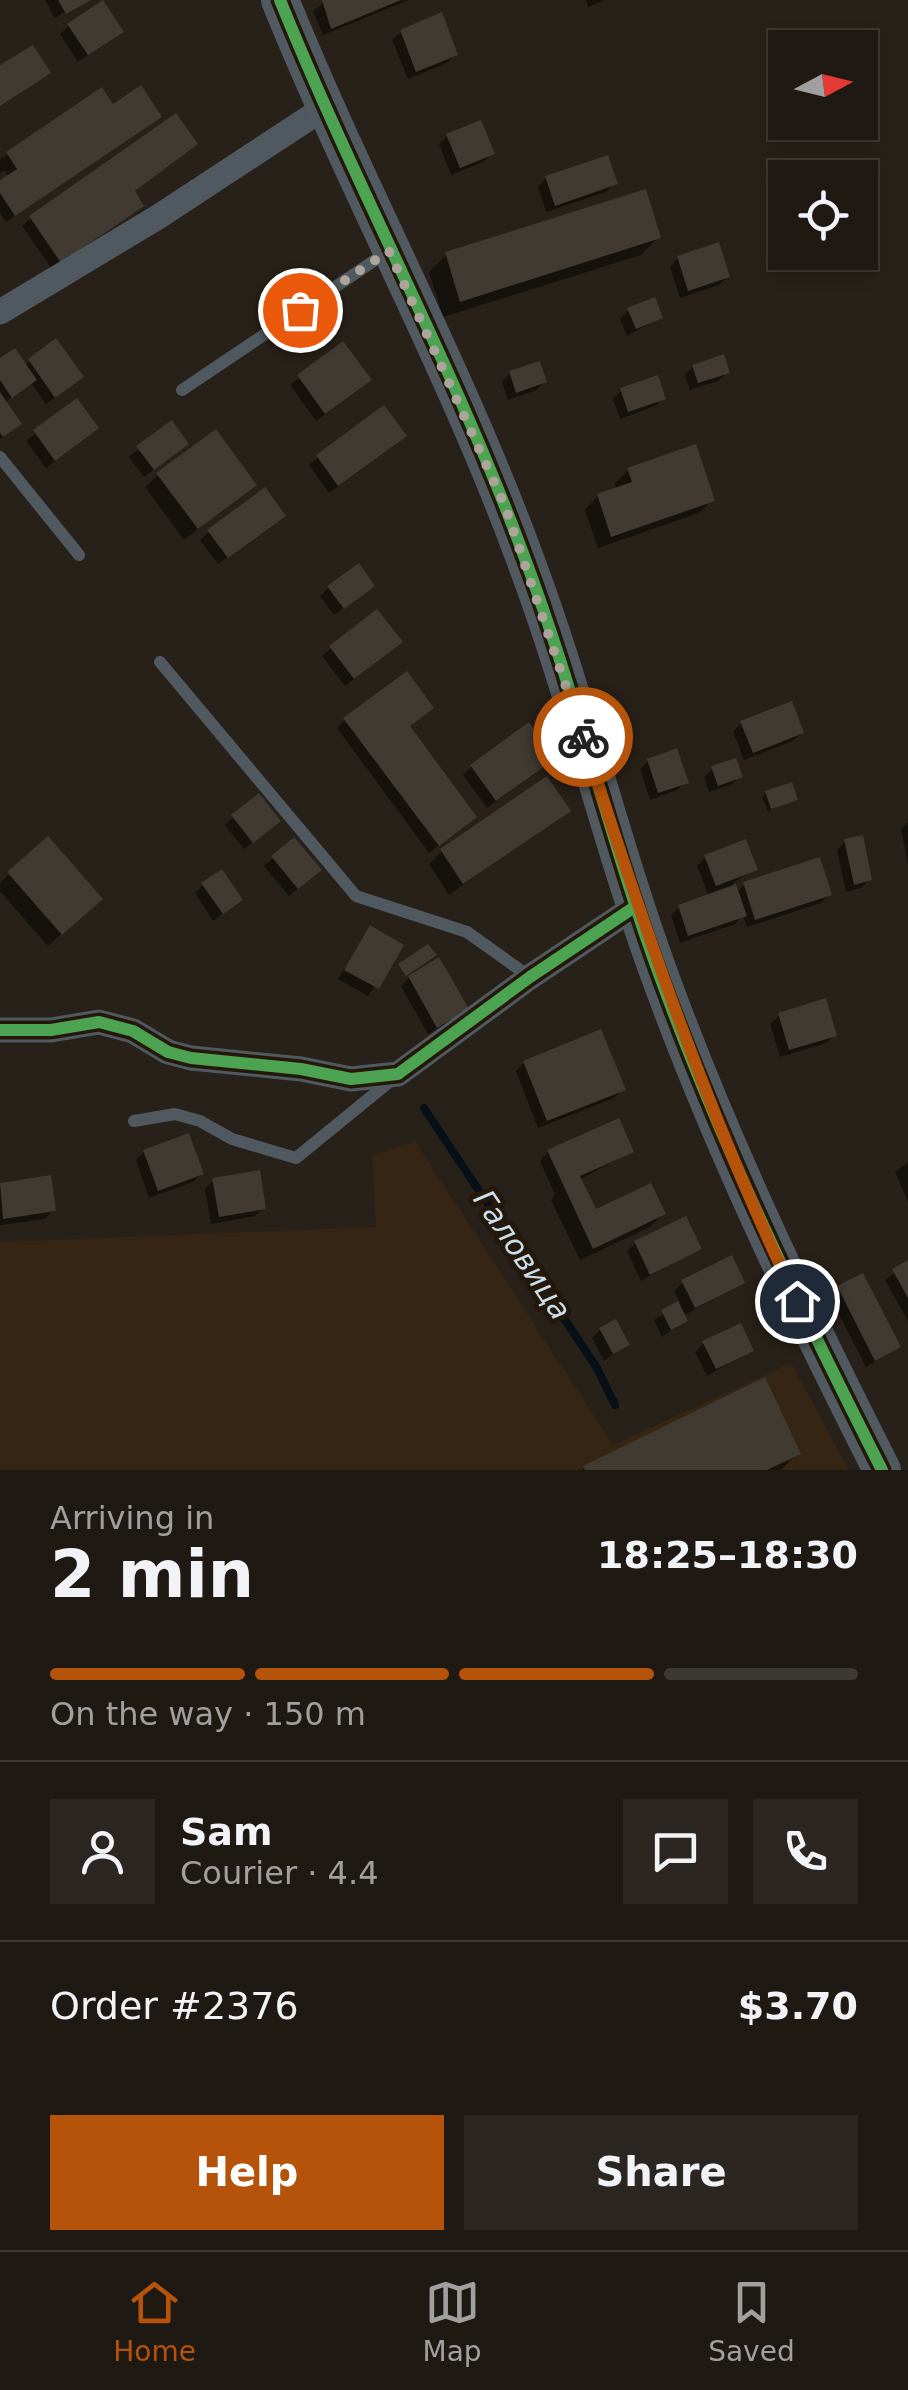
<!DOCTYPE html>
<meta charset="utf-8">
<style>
body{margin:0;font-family:"DejaVu Sans",sans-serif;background:#2b2621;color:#f1f3f6;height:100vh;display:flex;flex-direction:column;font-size:38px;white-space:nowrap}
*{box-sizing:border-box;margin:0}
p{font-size:32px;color:#a1a0a0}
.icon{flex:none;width:55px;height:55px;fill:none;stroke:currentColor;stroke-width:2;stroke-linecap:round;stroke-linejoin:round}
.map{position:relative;height:1470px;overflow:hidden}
.drawer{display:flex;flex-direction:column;background:#1e1913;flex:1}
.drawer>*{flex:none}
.needle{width:65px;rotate:83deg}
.tools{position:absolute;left:768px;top:30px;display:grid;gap:20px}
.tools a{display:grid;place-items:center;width:110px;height:110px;border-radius:0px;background:#1e1913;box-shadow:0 5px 15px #0003,0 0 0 2px #3c3833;font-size:50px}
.pin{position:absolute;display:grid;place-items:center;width:85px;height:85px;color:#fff;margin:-42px;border:5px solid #fff;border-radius:50%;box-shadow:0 2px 10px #0007}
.courier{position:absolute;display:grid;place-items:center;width:100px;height:100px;margin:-50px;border:8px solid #b45309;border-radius:50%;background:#fff;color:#222;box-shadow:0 2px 12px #0007}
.overview em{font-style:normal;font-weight:700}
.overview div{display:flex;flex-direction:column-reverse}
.overview{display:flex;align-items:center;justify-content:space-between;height:170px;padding:0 50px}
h1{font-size:65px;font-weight:700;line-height:75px}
.bar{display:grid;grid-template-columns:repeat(4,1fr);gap:15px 10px;align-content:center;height:120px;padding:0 50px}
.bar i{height:12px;border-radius:8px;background:#3c3833}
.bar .current{background:#b45309}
.bar p{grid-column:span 4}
.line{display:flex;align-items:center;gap:25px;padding:0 50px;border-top:2px solid #3c3833}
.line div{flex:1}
.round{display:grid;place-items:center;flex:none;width:105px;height:105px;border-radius:0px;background:#2b2621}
.button{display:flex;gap:20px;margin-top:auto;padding:20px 50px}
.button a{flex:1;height:115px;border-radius:0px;background:#b45309;color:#fff;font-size:40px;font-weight:700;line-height:115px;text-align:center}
.button a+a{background:#2b2621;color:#f1f3f6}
.tab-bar{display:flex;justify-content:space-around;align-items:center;height:140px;border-top:2px solid #3c3833;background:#1e1913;font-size:28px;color:#a1a0a0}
.tab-bar a{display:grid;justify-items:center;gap:5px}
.tab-bar .current{color:#b45309}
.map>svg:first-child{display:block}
</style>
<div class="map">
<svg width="908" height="1470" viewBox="0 0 908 1470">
<rect width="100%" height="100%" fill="#282119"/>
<path fill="#362514" d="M415 1141 613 1445 791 1363 849 1470H0V1242L376 1227 372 1155Z"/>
<path fill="#0007" d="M45 0H86L55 18Z
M328 0H409L323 35 313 11Z
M586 0H605L588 7Z
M69 26 120 32 78 62 60 34Z
M401 32 455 55 447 63 408 79 392 40Z
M101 91 113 108 150 125 6 222 0 213V183L9 177 4 170 0 174V159Z
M448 136 492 154 483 162 451 175 439 144Z
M195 144 132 193 141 205 52 269 22 226 31 218Z
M546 178 615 183 606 192 546 212 538 187Z
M658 238 641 255 443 317 429 272 446 255Z
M678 258 728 277 719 285 680 298 670 267Z
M629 310 660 318 627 336 620 319Z
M56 342 73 385 46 404 31 383 4 403 19 424 0 439V361L24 366Z
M343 344 361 388 316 421 290 385Z
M693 367 727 373 718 381 690 390 685 375Z
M510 373 544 382 536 390 508 400 502 382Z
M621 391 663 398 655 406 620 419 613 399Z
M76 402 87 436 46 468 26 441Z
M171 423 178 452 144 477 129 457Z
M395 444 329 493 309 465 318 457Z
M628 470 712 500 699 513 598 548 585 510 598 496 617 490 615 483Z
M158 475 253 485 184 540 145 487Z
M274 524 218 564 200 540 209 532Z
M328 588 363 594 334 615 320 596Z
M331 648 391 650 345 686 322 656Z
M345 719 466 825 429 853 337 728Z
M742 723 802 733 793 741 744 760 733 731Z
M648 761 686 782 677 790 650 800 640 769Z
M472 766 544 767 487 808 463 775Z
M712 769 740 776 731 785 709 792 704 777Z
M766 793 795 799 768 811 762 797Z
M567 810 449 895 429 864 442 851Z
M233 817 270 829 244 849 225 825Z
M908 822V864L901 829Z
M846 841 869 880 861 888 846 892 837 850Z
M706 857 755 869 733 883 736 893 744 885 829 894 821 903 747 927 743 916 735 924 680 943 671 915 680 907 709 896 697 866Z
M273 858 310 878 289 896 264 866Z
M9 874 87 911 48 946 0 891V883Z
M203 885 240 900 213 921 195 893Z
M370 928 401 946 368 996 338 979Z
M409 978 457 1017 428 1034 401 986Z
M779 1016 834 1035 826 1043 780 1057 770 1024Z
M524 1063 623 1089 614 1098 538 1128 516 1071Z
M144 1152 201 1174 193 1182 149 1198 136 1160Z
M548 1152H631L579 1180 594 1212 663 1214 650 1227 580 1260 551 1200 555 1195 540 1161Z
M908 1162V1202L895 1172Z
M49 1178 53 1210 45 1219 0 1225V1185Z
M214 1180 264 1208 255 1216 211 1224 205 1189Z
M636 1243 699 1249 641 1281 627 1251Z
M908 1263V1321L885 1280Z
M862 1276 898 1347 866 1367 830 1297Z
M683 1282H742L683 1316 685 1321 662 1337 654 1320 680 1303 674 1291Z
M600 1330 627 1344 604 1361 592 1338Z
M704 1343 751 1350 707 1376 695 1352Z
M798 1453 781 1470H582L584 1468Z"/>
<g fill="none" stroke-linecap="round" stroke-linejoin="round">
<path stroke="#061016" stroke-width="8" d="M424 1108 597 1368 615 1405"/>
</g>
<path fill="#403a33" d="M58 0H91L66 14Z
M103 0 124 32 88 55 67 24Z
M322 0H401L331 29Z
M442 12 458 55 416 72 400 30Z
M33 45 51 73 0 106V65Z
M141 85 162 117 15 216 0 193V180L17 169 6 152 102 87 113 104Z
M176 113 198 144 135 191 144 206 61 263 29 216Z
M481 120 495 154 460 168 446 134Z
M608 155 618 184 555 206 545 176Z
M646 189 661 238 460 302 445 252Z
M719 242 730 277 688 291 677 256Z
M655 297 663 318 636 329 627 308Z
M56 338 84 377 55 398 28 359Z
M343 341 372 380 325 414 297 375Z
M15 348 37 380 12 398 0 380V358Z
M724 354 730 373 698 383 692 365Z
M540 361 547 382 516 393 509 371Z
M658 375 666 399 628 412 620 388Z
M0 392 22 424 3 437 0 433Z
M77 398 99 428 55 461 33 430Z
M384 405 407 436 338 486 316 455Z
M172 420 189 444 154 470 136 446Z
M216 429 257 485 198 529 156 473Z
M696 444 715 501 611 537 597 494 632 482 627 468Z
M265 487 286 516 228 558 207 530Z
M359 563 375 586 344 609 327 586Z
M377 609 403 642 354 679 329 646Z
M407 671 434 708 410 726 477 817 439 846 343 718Z
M792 701 804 733 753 753 740 721Z
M529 722 555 759 496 801 470 765Z
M677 748 689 783 658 793 647 759Z
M736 758 743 777 718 786 711 766Z
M547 776 571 811 463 884 440 849Z
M792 782 798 800 771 809 765 791Z
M259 793 281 821 253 843 231 815Z
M863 835 872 880 854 885 844 839Z
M48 836 103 899 62 935 7 872Z
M294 837 322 870 298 889 271 856Z
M746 839 758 870 716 886 704 855Z
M820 857 832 895 755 920 743 882Z
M222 869 243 900 223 914 201 883Z
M736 884 747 916 688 936 678 905Z
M370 925 404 945 379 989 344 970Z
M428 944 437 955 406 976 398 964Z
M439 957 469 1009 437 1028 408 976Z
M826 998 837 1036 789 1050 778 1013Z
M601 1029 626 1090 547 1121 523 1061Z
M619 1118 634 1152 580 1176 596 1209 651 1183 666 1214 593 1249 547 1150Z
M189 1133 204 1174 158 1191 143 1150Z
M260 1170 266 1209 219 1217 212 1178Z
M51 1175 56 1211 3 1219 0 1183Z
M686 1216 702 1249 650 1275 634 1241Z
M732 1255 745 1283 695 1308 681 1280Z
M908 1260V1298L892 1269Z
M863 1273 901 1347 875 1361 837 1286Z
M678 1301 688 1321 671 1330 661 1310Z
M616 1319 630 1345 613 1354 599 1328Z
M741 1323 754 1351 716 1369 702 1341Z
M765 1377 801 1454 767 1470H585L583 1466Z"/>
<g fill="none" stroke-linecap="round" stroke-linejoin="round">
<path stroke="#4f595f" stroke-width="12" d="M182 390 387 252
M0 457 79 555
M160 662 356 896 467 932 530 977
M134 1121 175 1114 200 1121 232 1139 296 1158 394 1078"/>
<path stroke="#4f595f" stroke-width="25" d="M0 312 158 217 324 108
M0 1030H51L99 1022 133 1031 168 1052 191 1058 301 1069 351 1079 398 1074 530 977 636 906"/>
<path stroke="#515a60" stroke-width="38" d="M280 0C356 188 454 366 524 556 577 696 610 842 662 982 724 1151 801 1310 882 1470"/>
<g stroke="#24180a" stroke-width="19">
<path id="cycleway" d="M280 0C356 188 454 366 524 556 577 696 610 842 662 982 724 1151 801 1310 882 1470
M0 1030H51L99 1022 133 1031 168 1052 191 1058 301 1069 351 1079 398 1074 530 977 636 906"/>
</g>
<use href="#cycleway" stroke="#4ca352" stroke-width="12"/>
</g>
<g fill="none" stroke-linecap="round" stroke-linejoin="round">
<path stroke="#ada49c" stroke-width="10" stroke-dasharray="0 18" d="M300 310 389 251 505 506 583 737"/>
<path stroke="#b45309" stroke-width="12" d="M583 737C645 931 708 1116 797 1301"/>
</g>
<g text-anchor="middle" stroke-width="10" stroke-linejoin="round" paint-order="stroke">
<g font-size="30" font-style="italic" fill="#c9dfee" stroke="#24180a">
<text transform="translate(522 1255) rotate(56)" y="10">Галовица</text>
</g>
</g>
</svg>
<div class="tools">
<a><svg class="needle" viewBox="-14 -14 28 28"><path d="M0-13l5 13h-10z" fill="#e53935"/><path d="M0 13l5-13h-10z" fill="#a1a0a0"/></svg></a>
<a><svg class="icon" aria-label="locate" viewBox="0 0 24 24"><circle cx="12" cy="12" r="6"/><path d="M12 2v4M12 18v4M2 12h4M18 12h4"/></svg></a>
</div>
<div class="pin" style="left:300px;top:310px;background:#ea580c"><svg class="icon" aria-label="bag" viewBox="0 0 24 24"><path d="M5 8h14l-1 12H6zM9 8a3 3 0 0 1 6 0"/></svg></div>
<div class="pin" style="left:797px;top:1301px;background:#1f2937"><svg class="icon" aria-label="home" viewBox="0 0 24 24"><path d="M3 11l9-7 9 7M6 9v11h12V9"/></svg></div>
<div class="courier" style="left:583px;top:737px"><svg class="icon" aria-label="bike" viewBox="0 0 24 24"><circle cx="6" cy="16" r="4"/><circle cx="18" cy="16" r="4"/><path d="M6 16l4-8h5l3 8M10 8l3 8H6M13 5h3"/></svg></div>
</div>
<section class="drawer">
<div class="overview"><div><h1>2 min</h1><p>Arriving in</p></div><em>18:25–18:30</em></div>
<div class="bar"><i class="current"></i><i class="current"></i><i class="current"></i><i></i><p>On the way · 150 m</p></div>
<div class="line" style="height:180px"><a class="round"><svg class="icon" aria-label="person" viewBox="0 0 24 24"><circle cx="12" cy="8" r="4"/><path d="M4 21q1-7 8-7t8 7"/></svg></a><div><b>Sam</b><p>Courier · 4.4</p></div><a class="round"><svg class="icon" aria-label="chat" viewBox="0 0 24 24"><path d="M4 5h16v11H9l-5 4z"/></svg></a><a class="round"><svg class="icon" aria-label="phone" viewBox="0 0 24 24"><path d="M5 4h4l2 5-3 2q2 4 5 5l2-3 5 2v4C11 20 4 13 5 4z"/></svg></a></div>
<div class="line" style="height:130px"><div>Order #2376</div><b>$3.70</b></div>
<div class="button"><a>Help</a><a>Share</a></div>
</section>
<nav class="tab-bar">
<a class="current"><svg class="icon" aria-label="home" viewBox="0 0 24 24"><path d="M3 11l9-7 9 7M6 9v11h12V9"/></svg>Home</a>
<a><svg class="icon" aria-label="map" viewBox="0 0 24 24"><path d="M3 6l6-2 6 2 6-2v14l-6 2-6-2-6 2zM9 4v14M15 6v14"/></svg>Map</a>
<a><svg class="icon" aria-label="saved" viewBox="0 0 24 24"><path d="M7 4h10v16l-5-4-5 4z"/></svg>Saved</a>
</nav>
